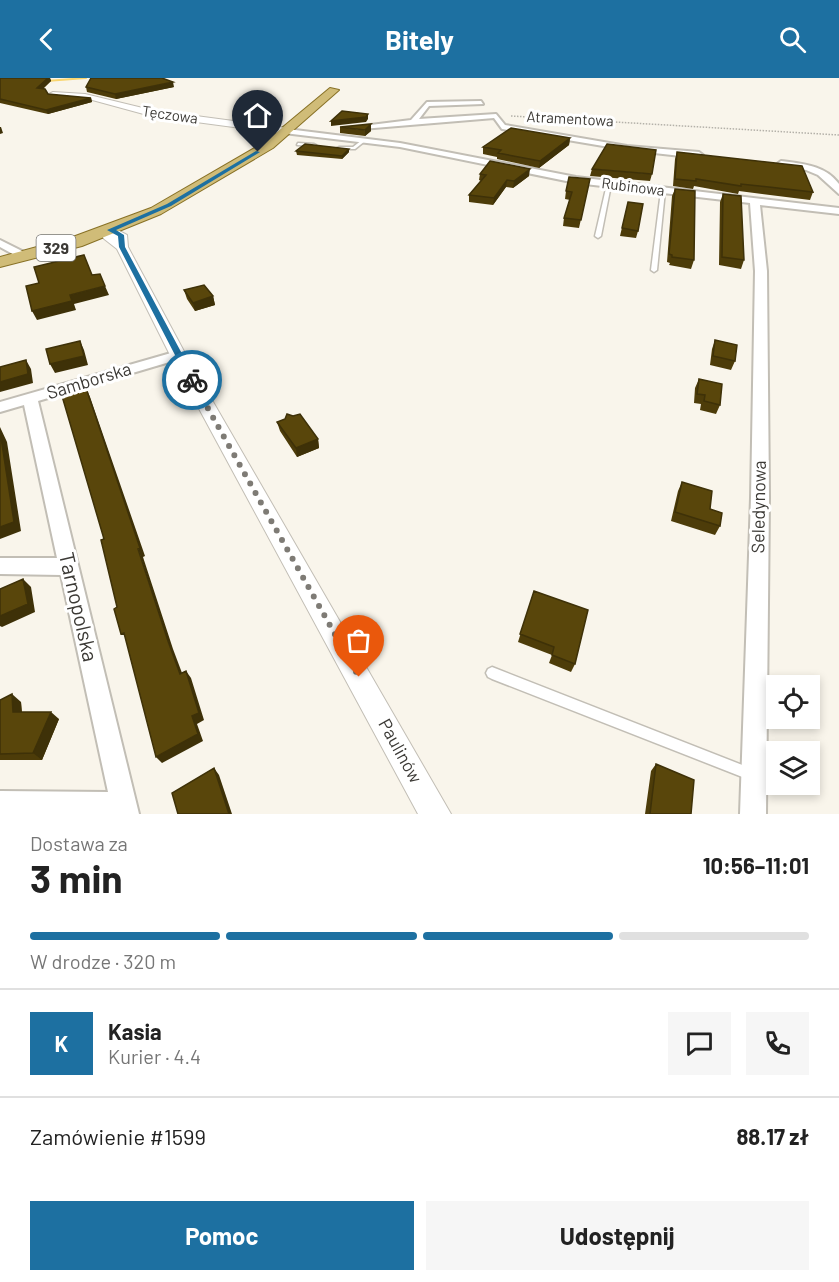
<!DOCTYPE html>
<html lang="pl">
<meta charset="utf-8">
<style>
body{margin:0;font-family:Barlow,sans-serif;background:#f6f6f6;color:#222;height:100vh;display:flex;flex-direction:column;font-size:22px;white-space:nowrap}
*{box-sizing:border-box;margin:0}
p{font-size:20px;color:#767676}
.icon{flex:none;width:33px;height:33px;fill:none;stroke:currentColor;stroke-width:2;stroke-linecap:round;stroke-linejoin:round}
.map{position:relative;height:736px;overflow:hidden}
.panel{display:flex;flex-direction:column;background:#fff;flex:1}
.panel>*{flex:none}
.fabs{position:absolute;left:766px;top:597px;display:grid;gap:12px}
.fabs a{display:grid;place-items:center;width:54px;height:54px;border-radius:0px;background:#fff;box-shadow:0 3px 9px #0003;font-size:30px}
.pin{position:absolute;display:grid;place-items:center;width:51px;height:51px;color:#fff;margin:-62px -26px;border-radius:50% 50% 50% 0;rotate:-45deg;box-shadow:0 0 6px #0007}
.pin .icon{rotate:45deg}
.courier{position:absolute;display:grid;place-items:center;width:60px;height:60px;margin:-30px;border:4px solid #1d70a1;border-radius:50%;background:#fff;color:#222;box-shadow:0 2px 8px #0007}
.summary em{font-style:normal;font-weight:700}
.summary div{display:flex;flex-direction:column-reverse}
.summary{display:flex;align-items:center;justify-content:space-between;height:102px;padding:0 30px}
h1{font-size:39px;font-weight:700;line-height:45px}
.bar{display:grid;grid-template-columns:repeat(4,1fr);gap:9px 6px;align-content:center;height:72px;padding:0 30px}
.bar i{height:8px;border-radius:4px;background:#e0e0e0}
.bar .selected{background:#1d70a1}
.bar p{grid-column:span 4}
.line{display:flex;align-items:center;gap:15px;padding:0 30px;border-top:2px solid #e0e0e0}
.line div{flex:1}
.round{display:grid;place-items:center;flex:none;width:63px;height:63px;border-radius:0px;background:#f6f6f6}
.cta{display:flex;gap:12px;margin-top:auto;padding:12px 30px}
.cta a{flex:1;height:69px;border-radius:0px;background:#1d70a1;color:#fff;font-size:24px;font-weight:700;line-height:69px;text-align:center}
.cta a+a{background:#f6f6f6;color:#222}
header{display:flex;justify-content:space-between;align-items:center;height:78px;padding:0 30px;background:#1d70a1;color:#fff;font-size:27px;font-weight:700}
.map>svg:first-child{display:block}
</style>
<header><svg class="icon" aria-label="back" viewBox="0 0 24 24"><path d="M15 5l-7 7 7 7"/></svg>Bitely<svg class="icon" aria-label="search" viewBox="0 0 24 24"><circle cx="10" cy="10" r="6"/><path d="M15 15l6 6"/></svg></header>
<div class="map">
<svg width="839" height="736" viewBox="0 0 839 736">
<rect width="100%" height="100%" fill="#f9f5eb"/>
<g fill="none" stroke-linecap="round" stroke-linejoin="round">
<path stroke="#f9d56e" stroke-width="2" d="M46 3 86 0"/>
<g stroke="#c2beb5" stroke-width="3">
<path id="service" d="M362 62 365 63 355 71H339L337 70 339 69H353Z
M298 65 314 66 316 67 314 68 297 67Z
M607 106 611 107 601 158 598 160 595 158Z
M663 112 665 113 657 192 654 194 651 192 661 113Z
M492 589 750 690 755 691 756 696 755 701 750 702 492 601 488 599 486 595 488 591Z"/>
</g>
<g stroke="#c2beb5" stroke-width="4">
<path id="minor" d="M481 23 483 26 429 28 419 41 496 36 505 47 627 68 699 74 703 77 699 80 627 72 502 51 494 40 350 52 346 50 411 42 427 24Z
M287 51 400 65 576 99 839 130V136L760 127 767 193 769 420 766 736H740L751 420 755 193 750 125 576 105 400 69 284 55V51Z
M781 83C803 86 825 87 839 106V116L818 97 806 92 778 88 777 86Z
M0 162 28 176 30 178 28 180H20L0 169Z
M178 273 183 274 185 277 183 280 38 323 139 736H0V713L108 714 61 497 0 496V480H57L24 327 0 334V324Z"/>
</g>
<g stroke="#c2beb5" stroke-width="2">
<path id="tertiary" d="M53 14 85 16 151 32 287 50 292 53 287 56 151 38 85 20 50 18 49 16Z
M110 148 127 157 128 169 186 277 451 736H418L170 277 117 171 103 160 104 152Z"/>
</g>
<g stroke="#887126" stroke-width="2">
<path id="primary" d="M330 10 339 12 273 70 161 136 82 168 0 189V179L70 160 151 130 265 64Z"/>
</g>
<path stroke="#b4b1a9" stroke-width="1.5" stroke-dasharray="1.5 1.5" stroke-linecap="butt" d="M511 38 839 57"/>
<use href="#service" fill="#fff" fill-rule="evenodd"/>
<use href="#minor" fill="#fff" fill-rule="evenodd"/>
<use href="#tertiary" fill="#fff" fill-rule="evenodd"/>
<use href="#primary" fill="#d0bc78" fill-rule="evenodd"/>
</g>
<path fill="#4d3c09" d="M0 0H50L51 3 43 11 48 16 91 20 92 24 48 36 0 25Z
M86 9H174L116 21 87 14Z
M340 49 371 53 365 58 340 55Z
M570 60 569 67 539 90 497 81V79L483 76V69Z
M296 73 349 74 342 81 297 77Z
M677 74 813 114 810 122 739 113 738 116 694 108 693 111 673 108 675 81Z
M592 91 652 96 650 103 590 98Z
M480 96 529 98 513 110 506 109 493 127 469 124V117L481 103 479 102Z
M590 101 579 150 563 148 564 140 570 122 565 121 566 113Z
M675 111 694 182 691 191 669 187 670 185 667 184 672 118Z
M723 116 744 182 741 191 719 187 720 124Z
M628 124 638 153 636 160 620 158Z
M184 212 213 218 215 227 195 233 187 221Z
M715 262 735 283 731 292 710 287 712 271Z
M699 301 720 327 716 336 700 332 701 326 694 325 695 310Z
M277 344 318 361 319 370 297 379 280 353Z
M682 404 710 431 720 448 715 457 671 443 678 413Z
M534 513 575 586 571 594 549 585 552 577 518 564Z
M0 622 21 624 22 634 59 641 42 682H0Z
M656 686 691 736H645L651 693Z"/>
<path fill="#3e3108" d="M48 0H50L51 3 39 14 37 10Z
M173 4 174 9 116 21 115 16Z
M91 20 92 24 48 36 46 32Z
M368 36V41L366 44 331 48V43Z
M371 46V53L365 58V52Z
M0 49H1L3 55 0 56Z
M570 60 569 67 539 90 540 83Z
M349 71V74L342 81V78Z
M530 91 529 98 513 110 514 103Z
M507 102 506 109 493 127 494 120Z
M105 208 109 217 74 226 76 232 37 242 32 233 70 217Z
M213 218 215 227 195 233 193 225Z
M80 263 84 272 88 287 55 295 50 286Z
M26 282 31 291 33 305 0 314V304Z
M86 310 90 319 145 478 143 479 173 571 185 603 180 596 168 563Z
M0 349 7 364 21 453 0 461Z
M318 361 319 370 297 379 296 370Z
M23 501 31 509 35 534 2 549 0 548V538Z
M186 593 191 600 204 642 197 646 203 663 162 685 156 679Z
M12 616 21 624 22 642 13 634Z
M51 634 59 641 42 682 33 675Z
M214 690 219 697 232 736H229Z"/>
<path fill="#59460b" stroke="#3e3108" stroke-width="1.5" d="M0 0H48L37 10 45 11 48 16 91 20 46 32 0 21Z
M91 0H162L173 4 115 16 86 9Z
M342 33 368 36 366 39 331 43Z
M371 46 365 52 340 49Z
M511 50 570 60 540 83 498 75 501 72 483 69Z
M305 66 349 71 342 78 296 73Z
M607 66 656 72 652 96 592 91Z
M677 74 802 88 813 114 741 106V108L696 101V103L675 101Z
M490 83 530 91 514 103 507 102 494 120 469 117 486 97 480 96Z
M569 99 590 101 581 142 564 140 572 114 566 113Z
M675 111 695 113 694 182 672 179V177L669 176Z
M723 116 741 118 744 182 722 179Z
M628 124 643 126 638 153 622 150Z
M84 177 92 197 100 196 105 208 70 217 72 223 32 233 26 208 39 205 34 189Z
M204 207 213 218 193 225 184 212Z
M715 262 737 267 735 283 713 278Z
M80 263 84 278 50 286 46 271Z
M26 282 28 296 0 304V289Z
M699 301 722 306 720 327 704 323 705 317 697 316Z
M86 310 140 470 138 471 168 563 180 596 186 593 199 635 192 638 198 656 156 679 124 555 121 556 114 531 117 529 101 462 104 461 62 318Z
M287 336 293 338 300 336 318 361 296 370 277 344 285 341Z
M0 353 14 444 0 449Z
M682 404 712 413 710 431 722 435 720 448 675 434Z
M23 501 28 526 0 538V511Z
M534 513 588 532 575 586 552 577 554 569 520 556Z
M12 616 13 634H51L33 675 0 676V622Z
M656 686 694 702 691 736H650Z
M214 690 229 736H178L172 715Z"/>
<path fill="#1d70a1" d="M256 73 260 74 171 128 116 152 124 157 125 169 196 302 189 304 119 169 118 158 107 152 167 126Z"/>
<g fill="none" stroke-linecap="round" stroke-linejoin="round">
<path stroke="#7e7b75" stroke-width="6" stroke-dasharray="0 10.8" d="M192 302 359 599"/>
</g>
<g text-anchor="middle" stroke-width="6" stroke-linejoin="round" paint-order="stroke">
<g font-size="15" fill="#3c3a36" stroke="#fff">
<text transform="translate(170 37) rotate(8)" y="5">Tęczowa</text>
<text transform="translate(570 41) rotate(3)" y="5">Atramentowa</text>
<text transform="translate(633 109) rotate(7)" y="5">Rubinowa</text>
</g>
<rect fill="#fff" stroke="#767572" stroke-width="1.5" x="36.5" y="157" width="39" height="26" rx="4.5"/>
<g font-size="16" font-weight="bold" fill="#3c3a36">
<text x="56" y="176">329</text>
</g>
<g font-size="18" fill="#3c3a36" stroke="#fff">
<text transform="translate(89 303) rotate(-17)" y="6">Samborska</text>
<text transform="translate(759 429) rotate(-89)" y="6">Seledynowa</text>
<text transform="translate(400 673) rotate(61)" y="6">Paulinów</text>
</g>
<g font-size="21" fill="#3c3a36" stroke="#fff">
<text transform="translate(78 529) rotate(77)" y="7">Tarnopolska</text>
</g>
</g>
</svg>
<div class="fabs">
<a><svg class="icon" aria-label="locate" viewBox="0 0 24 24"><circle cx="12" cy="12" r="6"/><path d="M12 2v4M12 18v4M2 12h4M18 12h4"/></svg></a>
<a><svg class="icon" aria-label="layers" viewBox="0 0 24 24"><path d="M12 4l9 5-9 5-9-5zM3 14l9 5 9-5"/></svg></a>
</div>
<div class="pin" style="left:359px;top:599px;background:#ea580c"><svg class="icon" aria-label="bag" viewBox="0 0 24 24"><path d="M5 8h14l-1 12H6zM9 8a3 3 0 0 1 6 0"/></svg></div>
<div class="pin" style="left:258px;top:74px;background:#1f2937"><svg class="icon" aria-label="home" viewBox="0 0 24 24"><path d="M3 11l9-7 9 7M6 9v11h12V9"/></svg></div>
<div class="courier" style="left:192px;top:302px"><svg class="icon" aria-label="bike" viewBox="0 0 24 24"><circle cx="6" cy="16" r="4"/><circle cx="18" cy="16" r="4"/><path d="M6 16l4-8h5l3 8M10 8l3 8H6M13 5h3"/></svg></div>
</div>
<section class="panel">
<div class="summary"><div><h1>3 min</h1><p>Dostawa za</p></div><em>10:56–11:01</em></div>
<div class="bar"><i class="selected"></i><i class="selected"></i><i class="selected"></i><i></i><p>W drodze · 320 m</p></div>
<div class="line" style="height:108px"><b class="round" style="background:#1d70a1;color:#fff">K</b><div><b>Kasia</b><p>Kurier · 4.4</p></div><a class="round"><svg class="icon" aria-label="chat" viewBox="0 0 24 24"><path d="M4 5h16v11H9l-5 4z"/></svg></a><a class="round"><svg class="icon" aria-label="phone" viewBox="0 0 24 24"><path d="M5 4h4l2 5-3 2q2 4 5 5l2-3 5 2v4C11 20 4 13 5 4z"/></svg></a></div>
<div class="line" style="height:78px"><div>Zamówienie #1599</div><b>88.17 zł</b></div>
<div class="cta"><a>Pomoc</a><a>Udostępnij</a></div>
</section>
